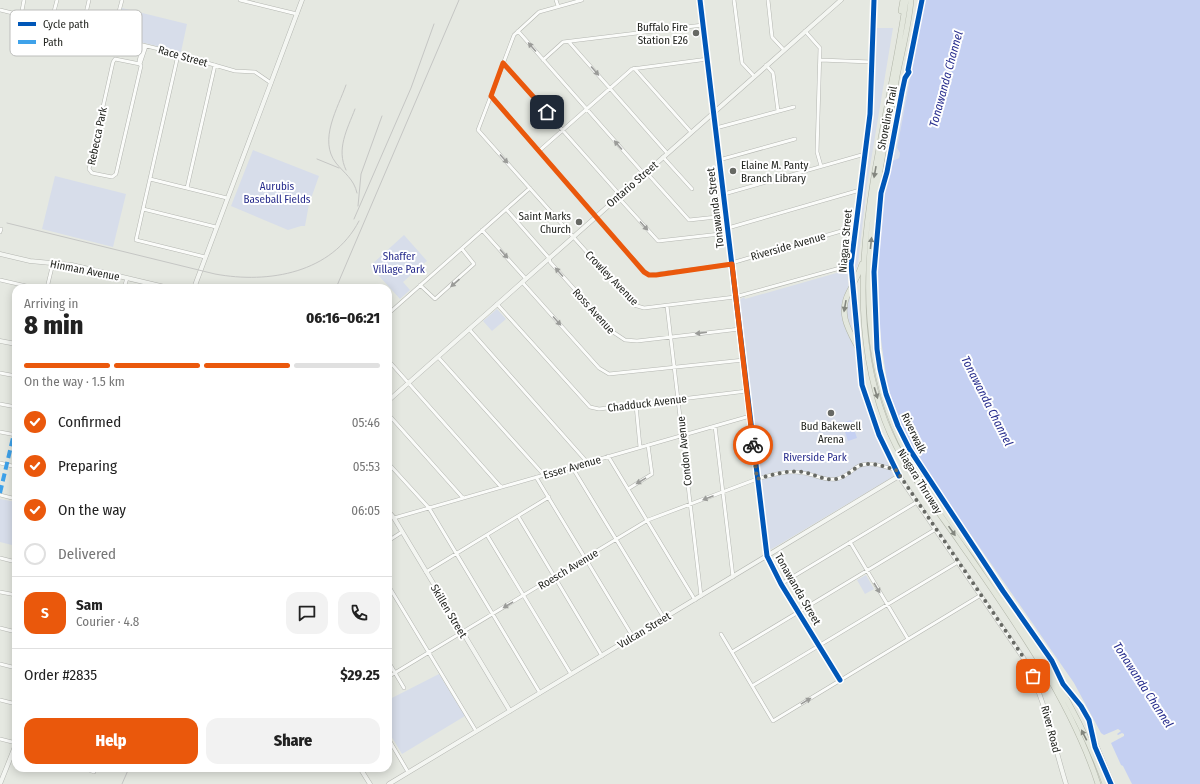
<!DOCTYPE html>
<meta charset="utf-8">
<style>
body{margin:0;font-family:"Fira Sans Condensed",sans-serif;background:#f2f2f2;color:#222;height:100vh;display:flex;flex-direction:column;font-size:15px;white-space:nowrap}
*{box-sizing:border-box;margin:0}
p{font-size:13px;color:#767676}
.icon{flex:none;width:22px;height:22px;fill:none;stroke:currentColor;stroke-width:2;stroke-linecap:round;stroke-linejoin:round}
.map{position:relative;flex:1;overflow:hidden}
.side{position:absolute;left:12px;top:284px;width:380px;height:488px;display:flex;flex-direction:column;background:#fff;border-radius:12px;box-shadow:0 2px 10px #0003}
.side>*{flex:none}
.pin{position:absolute;display:grid;place-items:center;width:34px;height:34px;color:#fff;margin:-17px;border-radius:8px;box-shadow:0 2px 6px #0006}
.courier{position:absolute;display:grid;place-items:center;width:40px;height:40px;margin:-20px;border:3px solid #ea580c;border-radius:50%;background:#fff;color:#222;box-shadow:0 1px 5px #0007}
.summary em{font-style:normal;font-weight:800}
.summary div{display:flex;flex-direction:column-reverse}
.summary{display:flex;align-items:center;justify-content:space-between;height:68px;padding:0 12px}
h1{font-size:26px;font-weight:800;line-height:30px}
.bar{display:grid;grid-template-columns:repeat(4,1fr);gap:6px 4px;align-content:center;height:48px;padding:0 12px}
.bar i{height:5px;border-radius:3px;background:#e0e0e0}
.bar .on{background:#ea580c}
.bar p{grid-column:span 4}
.line{display:flex;align-items:center;gap:10px;padding:0 12px;border-top:1px solid #e0e0e0}
.line div{flex:1}
.round{display:grid;place-items:center;flex:none;width:42px;height:42px;border-radius:12px;background:#f2f2f2}
ol{padding:0 12px;list-style:none}
li{display:flex;align-items:center;gap:12px;height:44px}
li p{margin-inline-start:auto}
li .icon{padding:4px;border-radius:50%;background:#ea580c;color:#fff;stroke-width:4}
li:last-child{color:#767676}
li i{width:22px;height:22px;border:2px solid #e0e0e0;border-radius:50%}
.button{display:flex;gap:8px;margin-top:auto;padding:8px 12px}
.button a{flex:1;height:46px;border-radius:12px;background:#ea580c;color:#fff;font-size:16px;font-weight:800;line-height:46px;text-align:center}
.button a+a{background:#f2f2f2;color:#222}
.map>svg:first-child{display:block}
</style>
<div class="map">
<svg width="1200" height="784" viewBox="0 0 1200 784">
<rect width="100%" height="100%" fill="#e5e8e1"/>
<path fill="#d7ddea" d="M918 0H926L897 148 900 153 899 158 892 161 886 181H883Z
M122 8 187 24 181 52 116 36Z
M874 28H893L867 185 858 264 854 276 853 265 872 115Z
M253 150 319 176 309 204 305 226H301L288 230 231 206Z
M55 176 126 194 113 247 42 229Z
M404 235 427 261 403 282 410 290 400 299 370 266Z
M847 270 859 385 878 441 894 476 770 550 738 301 744 297 745 299Z
M497 309 506 319 492 331 483 321Z
M0 499 16 502V546L0 542Z
M866 575 874 589 865 594 857 580Z
M439 674 465 716 402 754 388 731V700Z"/>
<path fill="#c5d0f2" d="M925 0H1200V784H1132L1123 766 1121 765 1111 743 1124 736V734L1122 733 1118 735 1117 734 1121 731 1118 729 1104 735 1101 733 1074 683 912 450C907 441 889 406 888 397 888 382 883 358 881 339 875 277 874 222 892 161L899 158 900 153 897 148Z
M851 420 857 438 848 441 842 423Z"/>
<g fill="none" stroke-linecap="round" stroke-linejoin="round">
<g stroke="#b4b6b1" stroke-width="4">
<path id="street" d="M240 0 297 14
M556 0 558 6
M582 0 539 12 514 35 478 130 634 305 644 308 735 297 851 265
M734 0 742 63 754 76
M768 0 772 37 784 50
M0 10 159 49 235 71 255 72 271 83
M21 16 24 0
M51 23 57 0
M82 31 89 0
M518 31 644 174
M805 31 820 48 817 152 821 166
M112 38 122 0
M569 42 667 153
M178 55 136 240 205 257
M115 59 140 64 141 66 116 174 112 177 92 173 89 169 113 62Z
M543 60 563 42 703 25
M820 60 871 62
M503 63 620 195
M140 64 139 61 143 45
M140 64 146 46
M766 65 773 73 778 111
M634 68 691 132
M491 96 594 214 597 219 645 272 649 275 728 265 735 262 855 227
M716 128 794 107
M539 151 632 69 708 59
M663 157 692 189
M719 160 795 139
M646 172 689 220 726 216
M150 179 227 198
M187 188 215 65
M724 194 865 154
M618 197 658 241 729 233
M143 209 216 227
M506 209 549 258 550 262 613 332 625 340 637 341 740 329
M728 228 860 190
M482 230 526 279
M0 232 1 229
M0 280 35 288
M522 282 599 368 609 374 744 360
M420 285 435 299 474 264 462 249
M47 288 53 263
M124 288 127 278
M497 304 590 407 599 409 747 391
M667 306 701 596
M388 314 530 188
M469 329 587 462
M438 357 544 475
M388 360 501 487
M0 373 16 376
M0 404 16 407
M636 405 640 447
M388 414 463 498
M715 426 733 577
M0 432 16 435
M608 456 695 600
M0 463 16 467
M388 463 429 508 540 693
M572 467 664 618
M536 477 633 637
M628 489 652 474 648 445
M0 495 16 499
M518 516 602 656
M394 518 750 416
M487 535 571 674
M388 541 402 532
M850 542 908 639
M767 556 781 584 840 680
M0 558 16 562
M426 572 549 497
M781 584 917 502
M388 585 476 731
M0 592 16 595
M0 628 16 632
M721 634 773 721 981 595
M732 652 936 529
M388 661 404 688
M0 664 16 668
M388 677 648 520 757 479C771 475 788 470 803 473 814 474 824 481 836 479 844 478 850 472 857 467 868 460 885 467 896 470
M752 686 958 562
M0 700 16 704
M388 738 408 772
M0 739 16 743
M1096 743 1113 784
M84 768 94 772"/>
</g>
<g stroke="#b4b6b1" stroke-width="5">
<path id="secondary" d="M700 0 767 556
M0 254 30 261 72 265 169 288
M852 281 851 265 870 114 874 0
M194 288 302 0
M853 290 862 385 879 435 899 476 1024 659C1045 698 1053 742 1066 784
M0 341 16 344
M388 401 841 0
M388 511 394 518 510 711
M360 768 370 784
M0 784 16 744
M389 784 899 476"/>
</g>
<g stroke="#b1b5a8" stroke-width="6">
<path id="highway" d="M906 0C887 138 833 283 885 421 902 466 934 505 961 544 1011 616 1071 700 1098 784
M911 0C909 25 902 51 897 76 883 156 863 239 870 321 874 368 885 414 908 456 927 490 952 522 975 554 1023 627 1076 701 1105 784
M901 11 903 0
M858 348C848 329 838 313 849 292 854 283 859 274 862 264"/>
</g>
<use href="#street" stroke="#fbfcfa" stroke-width="3"/>
<use href="#secondary" stroke="#f4f6f2" stroke-width="4"/>
<use href="#highway" stroke="#e3e7dd" stroke-width="5"/>
<path stroke="#c5c6c4" stroke-width="1" d="M346 85C338 108 318 140 336 163 344 173 354 179 357 193
M317 159 339 168
M346 170C336 149 347 130 355 109
M358 206 361 174 382 116
M354 219 411 88 434 24
M7 223 215 274C269 284 332 273 359 221
M336 288 459 0
M122 784 129 768"/>
<g stroke="#b4b6b1" stroke-width="5" stroke-linecap="butt">
<path id="secondary-bridge" d="M852 281 853 290"/>
</g>
<use href="#secondary-bridge" stroke="#f4f6f2" stroke-width="4"/>
<path stroke="#3ea2ea" stroke-width="4" stroke-dasharray="8 4" stroke-linecap="butt" d="M0 493 16 425"/>
<g stroke="#fff" stroke-width="8">
<path id="cycleway" d="M700 0 767 556 781 584 840 680
M874 0 870 114 851 265 862 385 879 435 899 476
M922 0 908 70 909 72 905 78 902 92 887 172 881 193 874 272 877 349 880 369 886 394 898 426 910 450 1003 591 1052 661 1063 684 1081 706 1089 720 1095 747 1111 784"/>
</g>
<use href="#cycleway" stroke="#0057b8" stroke-width="5"/>
</g>
<defs><path id="oneway-solid" d="M-6-.8H1V-3.2L6.5 0L1 3.2V.8H-6Z"/></defs>
<g fill="#9a9b98">
<use href="#oneway-solid" transform="translate(532 47) rotate(-131)"/>
<use href="#oneway-solid" transform="translate(595 71) rotate(49)"/>
<use href="#oneway-solid" transform="translate(618 145) rotate(-131)"/>
<use href="#oneway-solid" transform="translate(504 159) rotate(48)"/>
<use href="#oneway-solid" transform="translate(644 226) rotate(48)"/>
<use href="#oneway-solid" transform="translate(504 254) rotate(48)"/>
<use href="#oneway-solid" transform="translate(559 272) rotate(-132)"/>
<use href="#oneway-solid" transform="translate(455 283) rotate(139)"/>
<use href="#oneway-solid" transform="translate(557 321) rotate(48)"/>
<use href="#oneway-solid" transform="translate(701 333) rotate(173)"/>
<use href="#oneway-solid" transform="translate(641 481) rotate(149)"/>
<use href="#oneway-solid" transform="translate(708 498) rotate(159)"/>
<use href="#oneway-solid" transform="translate(877 588) rotate(59)"/>
<use href="#oneway-solid" transform="translate(508 605) rotate(149)"/>
<use href="#oneway-solid" transform="translate(806 701) rotate(-31)"/>
</g>
<g fill="#83867e">
<use href="#oneway-solid" transform="translate(875 172) rotate(100)"/>
<use href="#oneway-solid" transform="translate(871 243) rotate(-84)"/>
<use href="#oneway-solid" transform="translate(845 306) rotate(100)"/>
<use href="#oneway-solid" transform="translate(876 393) rotate(73)"/>
<use href="#oneway-solid" transform="translate(952 531) rotate(55)"/>
<use href="#oneway-solid" transform="translate(1084 735) rotate(-117)"/>
</g>
<g fill="none" stroke-linecap="round" stroke-linejoin="round">
<path stroke="#676964" stroke-width="4" stroke-dasharray="0 7.2" d="M753 445 757 479C771 475 788 470 803 472 814 474 824 481 836 479 844 478 850 472 857 467 867 460 885 467 896 470L1024 658 1033 676"/>
<path stroke="#ea580c" stroke-width="5" d="M547 112 503 63 491 96 644 272 649 275H656L732 264 753 445"/>
</g>
<g fill="#676964" stroke="#fff" stroke-width="1.5">
<circle cx="696" cy="33" r="4"/>
<circle cx="733" cy="171" r="4"/>
<circle cx="579" cy="222" r="4"/>
<circle cx="831" cy="413" r="4"/>
</g>
<g text-anchor="middle" stroke-width="4" stroke-linejoin="round" paint-order="stroke">
<g font-size="11" fill="#232520" stroke="#fff" text-anchor="end">
<text x="688" y="31">Buffalo Fire<tspan x="688" dy="13">Station E26</tspan></text>
<text x="741" y="169" text-anchor="start">Elaine M. Panty<tspan x="741" dy="13">Branch Library</tspan></text>
<text x="571" y="220">Saint Marks<tspan x="571" dy="13">Church</tspan></text>
<text x="831" y="430" text-anchor="middle">Bud Bakewell<tspan x="831" dy="13">Arena</tspan></text>
</g>
<g font-size="11" fill="#232520" stroke="#fff">
<text transform="translate(183 56) rotate(16)" y="4">Race Street</text>
<text transform="translate(887 118) rotate(-79)" y="4">Shoreline Trail</text>
<text transform="translate(97 136) rotate(-78)" y="4">Rebecca Park</text>
<text transform="translate(632 184) rotate(-41)" y="4">Ontario Street</text>
<text transform="translate(715 208) rotate(-97)" y="4">Tonawanda Street</text>
<text transform="translate(845 241) rotate(-85)" y="4">Niagara Street</text>
<text transform="translate(788 246) rotate(-16)" y="4">Riverside Avenue</text>
<text transform="translate(85 270) rotate(11)" y="4">Hinman Avenue</text>
<text transform="translate(612 278) rotate(46)" y="4">Crowley Avenue</text>
<text transform="translate(594 311) rotate(48)" y="4">Ross Avenue</text>
<text transform="translate(647 403) rotate(-7)" y="4">Chadduck Avenue</text>
<text transform="translate(914 433) rotate(64)" y="4">Riverwalk</text>
<text transform="translate(684 451) rotate(-96)" y="4">Condon Avenue</text>
<text transform="translate(572 467) rotate(-16)" y="4">Esser Avenue</text>
<text transform="translate(920 481) rotate(58)" y="4">Niagara Thruway</text>
<text transform="translate(568 569) rotate(-31)" y="4">Roesch Avenue</text>
<text transform="translate(798 589) rotate(60)" y="4">Tonawanda Street</text>
<text transform="translate(449 611) rotate(59)" y="4">Skillen Street</text>
<text transform="translate(644 630) rotate(-31)" y="4">Vulcan Street</text>
<text transform="translate(1051 729) rotate(75)" y="4">River Road</text>
</g>
<g font-size="11" fill="#272c8c" stroke="#fff">
<text x="277" y="190">Aurubis<tspan x="277" dy="13">Baseball Fields</tspan></text>
<text x="399" y="260">Shaffer<tspan x="399" dy="13">Village Park</tspan></text>
<text x="815" y="461">Riverside Park</text>
</g>
<g font-size="12" font-style="italic" fill="#282e8e" stroke="#fff">
<text transform="translate(946 79) rotate(-75)" y="4">Tonawanda Channel</text>
<text transform="translate(987 401) rotate(63)" y="4">Tonawanda Channel</text>
<text transform="translate(1143 685) rotate(57)" y="4">Tonawanda Channel</text>
</g>
</g>
<rect x="10" y="10" width="132" height="46" rx="6" fill="#fff" stroke="#bdbebc" stroke-width="1"/>
<rect x="18" y="22" width="18" height="4" fill="#0057b8"/>
<rect x="18" y="40" width="18" height="4" fill="#3ea2ea"/>
<g font-size="11" fill="#232520">
<text x="43" y="28">Cycle path</text>
<text x="43" y="46">Path</text>
</g>
</svg>
<div class="pin" style="left:1033px;top:676px;background:#ea580c"><svg class="icon" aria-label="bag" viewBox="0 0 24 24"><path d="M5 8h14l-1 12H6zM9 8a3 3 0 0 1 6 0"/></svg></div>
<div class="pin" style="left:547px;top:112px;background:#1f2937"><svg class="icon" aria-label="home" viewBox="0 0 24 24"><path d="M3 11l9-7 9 7M6 9v11h12V9"/></svg></div>
<div class="courier" style="left:753px;top:445px"><svg class="icon" aria-label="bike" viewBox="0 0 24 24"><circle cx="6" cy="16" r="4"/><circle cx="18" cy="16" r="4"/><path d="M6 16l4-8h5l3 8M10 8l3 8H6M13 5h3"/></svg></div>
<section class="side">
<div class="summary"><div><h1>8 min</h1><p>Arriving in</p></div><em>06:16–06:21</em></div>
<div class="bar"><i class="on"></i><i class="on"></i><i class="on"></i><i></i><p>On the way · 1.5 km</p></div>
<ol>
<li><svg class="icon" aria-label="check" viewBox="0 0 24 24"><path d="M5 12l5 5 9-10"/></svg>Confirmed<p>05:46</p></li>
<li><svg class="icon" aria-label="check" viewBox="0 0 24 24"><path d="M5 12l5 5 9-10"/></svg>Preparing<p>05:53</p></li>
<li><svg class="icon" aria-label="check" viewBox="0 0 24 24"><path d="M5 12l5 5 9-10"/></svg>On the way<p>06:05</p></li>
<li><i></i>Delivered</li>
</ol>
<div class="line" style="height:72px"><b class="round" style="background:#ea580c;color:#fff">S</b><div><b>Sam</b><p>Courier · 4.8</p></div><a class="round"><svg class="icon" aria-label="chat" viewBox="0 0 24 24"><path d="M4 5h16v11H9l-5 4z"/></svg></a><a class="round"><svg class="icon" aria-label="phone" viewBox="0 0 24 24"><path d="M5 4h4l2 5-3 2q2 4 5 5l2-3 5 2v4C11 20 4 13 5 4z"/></svg></a></div>
<div class="line" style="height:52px"><div>Order #2835</div><b>$29.25</b></div>
<div class="button"><a>Help</a><a>Share</a></div>
</section>
</div>
